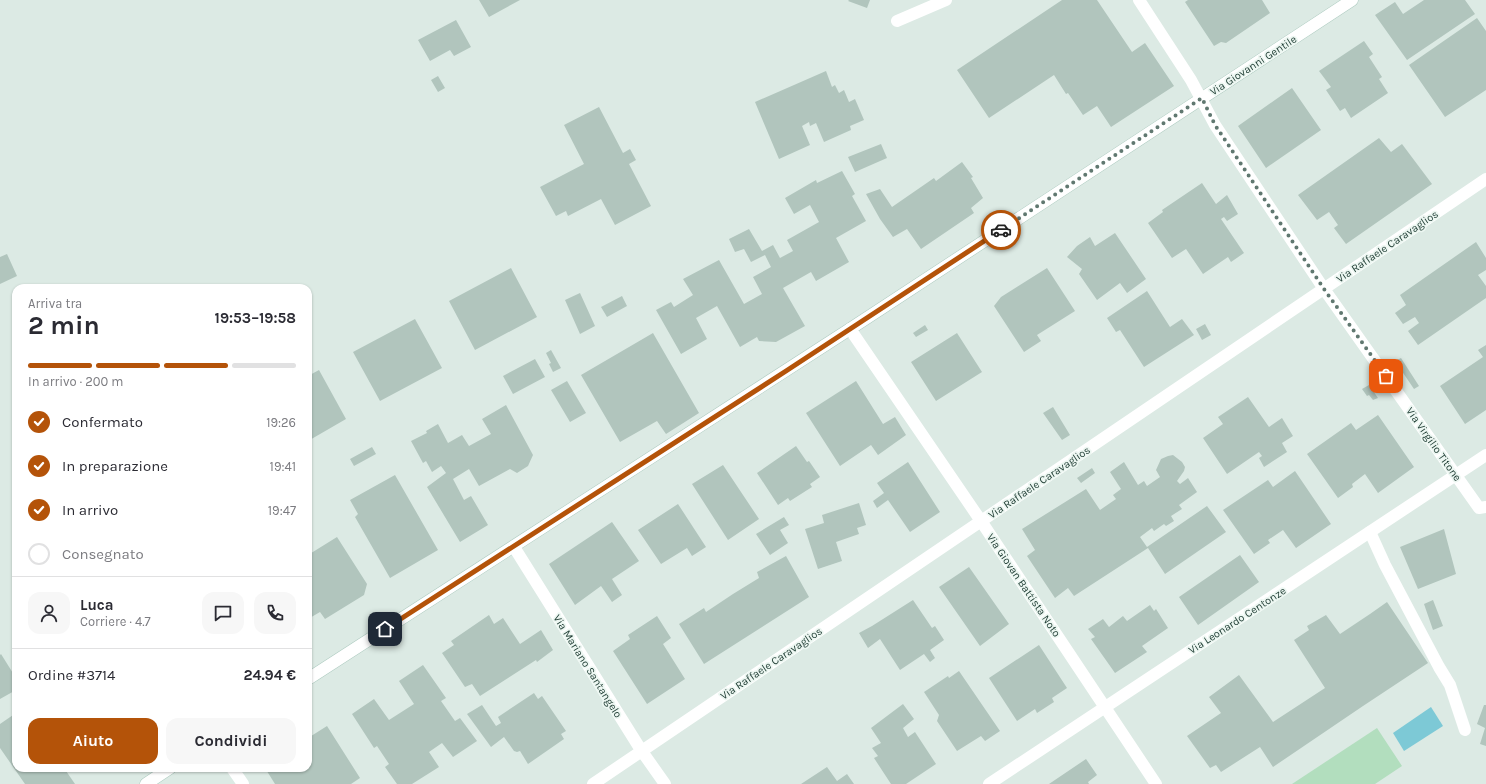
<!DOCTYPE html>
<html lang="it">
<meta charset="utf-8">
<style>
body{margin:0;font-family:Karla,sans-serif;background:#f7f7f7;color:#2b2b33;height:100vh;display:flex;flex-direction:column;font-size:15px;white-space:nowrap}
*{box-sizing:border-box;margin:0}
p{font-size:13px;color:#7c7c81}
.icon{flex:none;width:22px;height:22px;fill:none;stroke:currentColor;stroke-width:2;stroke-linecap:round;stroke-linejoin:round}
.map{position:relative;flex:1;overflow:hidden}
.details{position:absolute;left:12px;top:284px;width:300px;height:488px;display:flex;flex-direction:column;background:#fff;border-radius:12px;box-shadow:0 1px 3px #0004}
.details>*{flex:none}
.pin{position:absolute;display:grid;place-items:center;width:34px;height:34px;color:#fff;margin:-17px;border-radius:8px;box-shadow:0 2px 6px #0006}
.courier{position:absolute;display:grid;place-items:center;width:40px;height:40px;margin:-20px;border:3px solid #b45309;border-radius:50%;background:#fff;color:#222;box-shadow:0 1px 5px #0007}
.overview em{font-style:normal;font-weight:700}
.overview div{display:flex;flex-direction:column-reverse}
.overview{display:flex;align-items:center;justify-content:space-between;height:68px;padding:0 16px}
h1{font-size:26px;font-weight:700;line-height:30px}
.bar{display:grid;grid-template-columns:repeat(4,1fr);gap:6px 4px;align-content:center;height:48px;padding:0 16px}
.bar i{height:5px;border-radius:3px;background:#e1e1e2}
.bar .active{background:#b45309}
.bar p{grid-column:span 4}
.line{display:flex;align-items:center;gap:10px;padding:0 16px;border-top:1px solid #e1e1e2}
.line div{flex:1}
.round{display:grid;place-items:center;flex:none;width:42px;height:42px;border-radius:12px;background:#f7f7f7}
ol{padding:0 16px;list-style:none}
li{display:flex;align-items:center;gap:12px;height:44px}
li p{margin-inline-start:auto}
li .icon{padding:4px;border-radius:50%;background:#b45309;color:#fff;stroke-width:4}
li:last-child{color:#7c7c81}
li i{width:22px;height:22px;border:2px solid #e1e1e2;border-radius:50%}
.cta{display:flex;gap:8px;margin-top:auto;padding:8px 16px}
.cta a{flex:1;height:46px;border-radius:12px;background:#b45309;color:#fff;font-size:16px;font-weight:700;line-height:46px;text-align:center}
.cta a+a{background:#f7f7f7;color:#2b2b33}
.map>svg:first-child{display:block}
</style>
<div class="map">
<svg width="1486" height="784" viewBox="0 0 1486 784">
<rect width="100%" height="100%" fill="#dceae4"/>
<path fill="#b2debe" d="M1377 728 1402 766 1375 784H1292Z"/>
<path fill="#7dc9d6" d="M1431 707 1443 726 1404 751 1393 733Z"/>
<path fill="#b1c5bd" d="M479 0H520L489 17Z
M849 0H870L867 8 848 1Z
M1062 0H1097L1132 52 1145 43 1174 86 1111 127 1097 106 1083 115 1068 93 1066 94 1054 75 989 118 957 70Z
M1188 0H1262L1270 13 1226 43 1221 42 1214 46 1185 2Z
M1424 0H1465L1475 14 1407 60 1375 15 1395 2 1403 14Z
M1477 18 1486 31V90L1445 117 1409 65Z
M456 20 471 47 454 56 450 50 430 61 418 40Z
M1364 41 1373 54 1369 57 1382 77 1379 79 1388 93 1351 118 1345 108 1340 111 1326 90 1331 87 1319 71Z
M826 71 832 87 835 85 839 93 844 90 849 102 855 99 864 120 850 126 851 130 824 142 816 123 810 126 809 122 802 126 810 145 779 159 755 102Z
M438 76 445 88 438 92 431 80Z
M1292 88 1321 130 1266 168 1238 126Z
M599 107 623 153 630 149 636 160 629 164 651 206 615 225 601 199 568 216 566 211 556 216 540 187 584 164 564 125Z
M1379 138 1391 152 1402 144 1432 184 1346 244 1334 228 1338 225 1329 212 1317 220 1298 195Z
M881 144 887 158 855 172 848 157Z
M962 162 973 177 971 178 983 198 971 208 974 213 921 249 907 229 893 237 880 219 866 194 880 189 892 207 934 178 936 181Z
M842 171 855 194 852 196 866 221 836 238 849 262 816 281 811 272 783 288 805 326 776 342 759 341 757 337 740 347 717 306 696 318 707 339 681 354 656 310 671 302 674 307 693 295 683 279 719 260 744 304 762 294 753 277 771 267 765 255 751 262 744 249 735 252 729 239 749 229 762 251 773 245 780 258 793 251 787 240 819 222 810 205 794 214 785 198 816 180 817 183Z
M1202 183 1216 204 1227 195 1238 214 1227 221 1224 217 1221 219 1244 253 1231 262 1228 257 1203 274 1186 249 1172 258 1148 223 1163 212 1162 210Z
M1115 233 1146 279 1127 293 1120 283 1097 300 1079 274 1082 269 1067 257 1077 246 1090 237 1095 246Z
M1476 242 1486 258V270L1478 275 1486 286V298L1418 345 1408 331 1419 323 1415 317 1403 324 1395 313 1406 305 1400 295Z
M7 254 17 276 0 284V257Z
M511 268 537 317 475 350 449 301Z
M1047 268 1075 311 1037 335 1041 341 1024 352 994 306 1001 297Z
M1147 291 1170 327 1182 319 1194 335 1144 367 1120 330 1116 332 1107 318Z
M580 293 595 326 580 334 565 300Z
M622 296 627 306 607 317 601 307Z
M415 319 442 368 380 401 353 352Z
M1205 324 1211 335 1202 340 1196 329Z
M925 325 928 330 916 337 913 333Z
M653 333 699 413 666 434 657 421 620 442 581 375Z
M957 333 982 372 936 401 911 362Z
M1486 345V410L1465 424 1440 386 1483 357 1478 350Z
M551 350 561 368 553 372 549 364 551 363 546 353Z
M1401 358 1419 386 1414 389 1395 361Z
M535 359 545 377 513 394 503 376Z
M319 370 346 419 308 441V376Z
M567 381 586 413 570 422 551 390Z
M856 381 883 424 895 417 906 435 878 455 871 445 840 466 806 413Z
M1369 385 1378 398 1373 400 1369 395 1367 396 1362 389Z
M1248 397 1269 427 1282 418 1293 436 1282 443 1287 452 1264 467 1259 458 1262 456 1259 452 1227 474 1203 438 1223 424 1218 417Z
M506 405 533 455 528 466 517 473 510 469 479 486 469 469 453 479 464 500 471 496 488 525 460 542 427 487 446 473 441 466 432 472 426 461 423 463 411 441 427 433 426 431 438 424 448 443 462 435 469 446 491 434 482 419Z
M1053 407 1070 435 1062 440 1043 413Z
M1378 415 1414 467 1378 493 1365 474 1352 484 1353 487 1338 498 1307 454 1351 423 1356 430Z
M796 446 807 462 809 461 820 477 810 484 812 487 790 501 788 498 778 505 757 473Z
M372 447 376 454 354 466 350 459Z
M1173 455 1182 462 1185 467 1184 471 1177 481 1180 484 1188 478 1197 492 1179 505 1182 509 1171 516 1174 521 1166 526 1164 524 1154 531 1152 528 1140 537 1147 547 1207 506 1226 532 1165 574 1148 548 1074 596 1068 588 1055 598 1027 556 1035 550 1022 529 1086 489 1100 510 1116 499 1113 495 1121 489 1110 472 1124 462 1138 485 1144 481 1147 486 1160 477 1156 470 1161 459 1168 456Z
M908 462 940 512 910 532 888 500 877 508 873 501 884 493 877 483Z
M723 465 759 519 728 540 692 484Z
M1092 468 1095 473 1081 483 1077 478Z
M1295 471 1331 524 1296 548 1283 530 1268 540 1270 543 1254 554 1223 510 1268 480 1273 487Z
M395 475 438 550 390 578 355 517 358 514 350 500Z
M859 503 866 525 857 528 859 534 836 542 842 561 818 569 805 529 824 523 822 515Z
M678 504 706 547 692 556 687 548 661 564 638 530Z
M784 517 789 525 780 530 788 543 770 555 756 534Z
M612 522 639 561 612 579 622 595 612 602 601 586 575 605 549 564Z
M1444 529 1456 574 1418 589 1400 547Z
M337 537 367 584 364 595 325 619 320 612 308 619V555Z
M1240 555 1259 582 1198 625 1179 597Z
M786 556 809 597 704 664 679 624 704 608 706 612 733 594 759 578 757 572Z
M969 567 1009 624 980 646 939 587Z
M913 600 932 628 935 626 944 640 930 650 935 658 930 662 924 654 900 670 880 639 868 648 859 633 872 626Z
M1433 600 1443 626 1433 630 1424 604Z
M1387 602 1428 663 1363 706 1273 767 1260 747 1221 772 1216 765 1210 768 1187 736 1221 713 1209 697 1239 675 1273 722 1325 688 1294 640 1309 630 1307 626 1326 615 1340 634 1370 614Z
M1150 605 1154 611 1156 609 1168 628 1142 646 1147 652 1115 673 1091 639 1095 637 1088 629 1103 619 1109 627 1123 616 1127 621Z
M489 615 494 624 503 618 520 644 541 630 553 650 537 662 536 660 480 696 472 684 465 687 442 653 454 645 451 641Z
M657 616 671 638 663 644 685 679 647 704 613 651 630 639 628 635Z
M1039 645 1067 688 1052 698 1054 702 1037 713 1035 709 1017 721 989 678Z
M1 654 16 678V690L0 699V655Z
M423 665 446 698 441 701 455 721 460 718 477 741 453 757 442 743 429 752 439 767 412 784H397L385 767 389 764 377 746 374 748 352 714 374 699 389 720 414 704 399 681Z
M959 671 1000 731 985 741 981 736 957 751 937 721 939 715 924 692 948 676 949 678Z
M534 693 538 699 542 696 566 731 561 734 564 739 528 764 520 751 517 752 514 751 504 737 491 747 467 714 482 705 496 726 501 723 498 717Z
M903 704 914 719 903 728 908 737 915 732 936 764 906 784H891L874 758 878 756 872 748 881 743 871 728Z
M1484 705H1486V746L1480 744 1485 728 1477 724Z
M16 713V768H64L75 784H25L0 748V724Z
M327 726 360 778 351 784H275L265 768H308V738Z
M1086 759 1097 775 1088 782 1089 784H1049Z
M827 767 837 781 847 774 854 784H801Z"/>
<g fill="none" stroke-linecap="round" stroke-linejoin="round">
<g stroke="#aecbc0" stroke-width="13">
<path id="secondary" d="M308 679 850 329 1352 0
M146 784 170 768"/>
</g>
<path stroke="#fff" stroke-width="12" d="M1370 532 1385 565 1439 667 1450 685 1465 730"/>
<path stroke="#fff" stroke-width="12" d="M1139 0 1191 80 1215 125 1324 289 1479 508 1486 507
M897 21 946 0
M850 329 981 521 1156 784
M514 547 641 750 665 784
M232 768 243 784
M593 784 1486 179
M989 784 1486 455"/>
<use href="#secondary" stroke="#fff" stroke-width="12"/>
</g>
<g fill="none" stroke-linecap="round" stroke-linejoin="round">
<path stroke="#607870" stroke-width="4" stroke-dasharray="0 7.2" d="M1001 230 1202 98 1215 125 1223 137 1324 289 1386 376"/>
<path stroke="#b45309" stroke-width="5" d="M385 629 786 371 1001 230"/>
</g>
<g text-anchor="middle" stroke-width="3.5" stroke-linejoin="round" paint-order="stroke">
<g font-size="11" fill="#1d3b32" stroke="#edf7f2">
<text transform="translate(1253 65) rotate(-33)" y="4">Via Giovanni Gentile</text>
<text transform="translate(1387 246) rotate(-34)" y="4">Via Raffaele Caravaglios</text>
<text transform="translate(1434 444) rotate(55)" y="4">Via Virgilio Titone</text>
<text transform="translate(1039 482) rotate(-34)" y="4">Via Raffaele Caravaglios</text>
<text transform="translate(1024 585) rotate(56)" y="4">Via Giovan Battista Noto</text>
<text transform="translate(1237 620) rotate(-33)" y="4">Via Leonardo Centonze</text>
<text transform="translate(771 663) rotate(-34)" y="4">Via Raffaele Caravaglios</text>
<text transform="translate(588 666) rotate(58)" y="4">Via Mariano Santangelo</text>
</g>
</g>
</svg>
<div class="pin" style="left:1386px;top:376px;background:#ea580c"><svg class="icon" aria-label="bag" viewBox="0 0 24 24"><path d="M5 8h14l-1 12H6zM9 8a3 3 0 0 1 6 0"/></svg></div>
<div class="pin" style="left:385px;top:629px;background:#1f2937"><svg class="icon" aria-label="home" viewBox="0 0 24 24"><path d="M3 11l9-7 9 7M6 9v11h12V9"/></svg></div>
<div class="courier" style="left:1001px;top:230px"><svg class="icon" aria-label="car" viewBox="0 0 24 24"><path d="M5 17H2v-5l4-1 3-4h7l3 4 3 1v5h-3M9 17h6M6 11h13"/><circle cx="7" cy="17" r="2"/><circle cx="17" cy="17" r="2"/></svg></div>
<section class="details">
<div class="overview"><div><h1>2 min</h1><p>Arriva tra</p></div><em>19:53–19:58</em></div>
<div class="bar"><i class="active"></i><i class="active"></i><i class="active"></i><i></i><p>In arrivo · 200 m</p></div>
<ol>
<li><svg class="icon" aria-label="check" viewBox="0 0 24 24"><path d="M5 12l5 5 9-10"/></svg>Confermato<p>19:26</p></li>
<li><svg class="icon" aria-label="check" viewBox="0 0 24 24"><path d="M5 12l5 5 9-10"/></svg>In preparazione<p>19:41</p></li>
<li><svg class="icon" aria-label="check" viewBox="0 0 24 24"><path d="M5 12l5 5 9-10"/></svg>In arrivo<p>19:47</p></li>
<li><i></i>Consegnato</li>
</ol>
<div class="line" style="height:72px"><a class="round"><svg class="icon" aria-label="person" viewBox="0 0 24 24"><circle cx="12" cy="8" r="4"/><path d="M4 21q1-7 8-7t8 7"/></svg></a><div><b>Luca</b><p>Corriere · 4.7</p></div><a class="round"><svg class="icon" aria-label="chat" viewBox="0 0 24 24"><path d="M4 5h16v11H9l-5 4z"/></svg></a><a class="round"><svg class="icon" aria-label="phone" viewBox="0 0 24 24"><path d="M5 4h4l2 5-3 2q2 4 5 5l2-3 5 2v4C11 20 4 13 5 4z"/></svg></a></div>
<div class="line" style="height:52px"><div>Ordine #3714</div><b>24.94 €</b></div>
<div class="cta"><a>Aiuto</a><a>Condividi</a></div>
</section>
</div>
